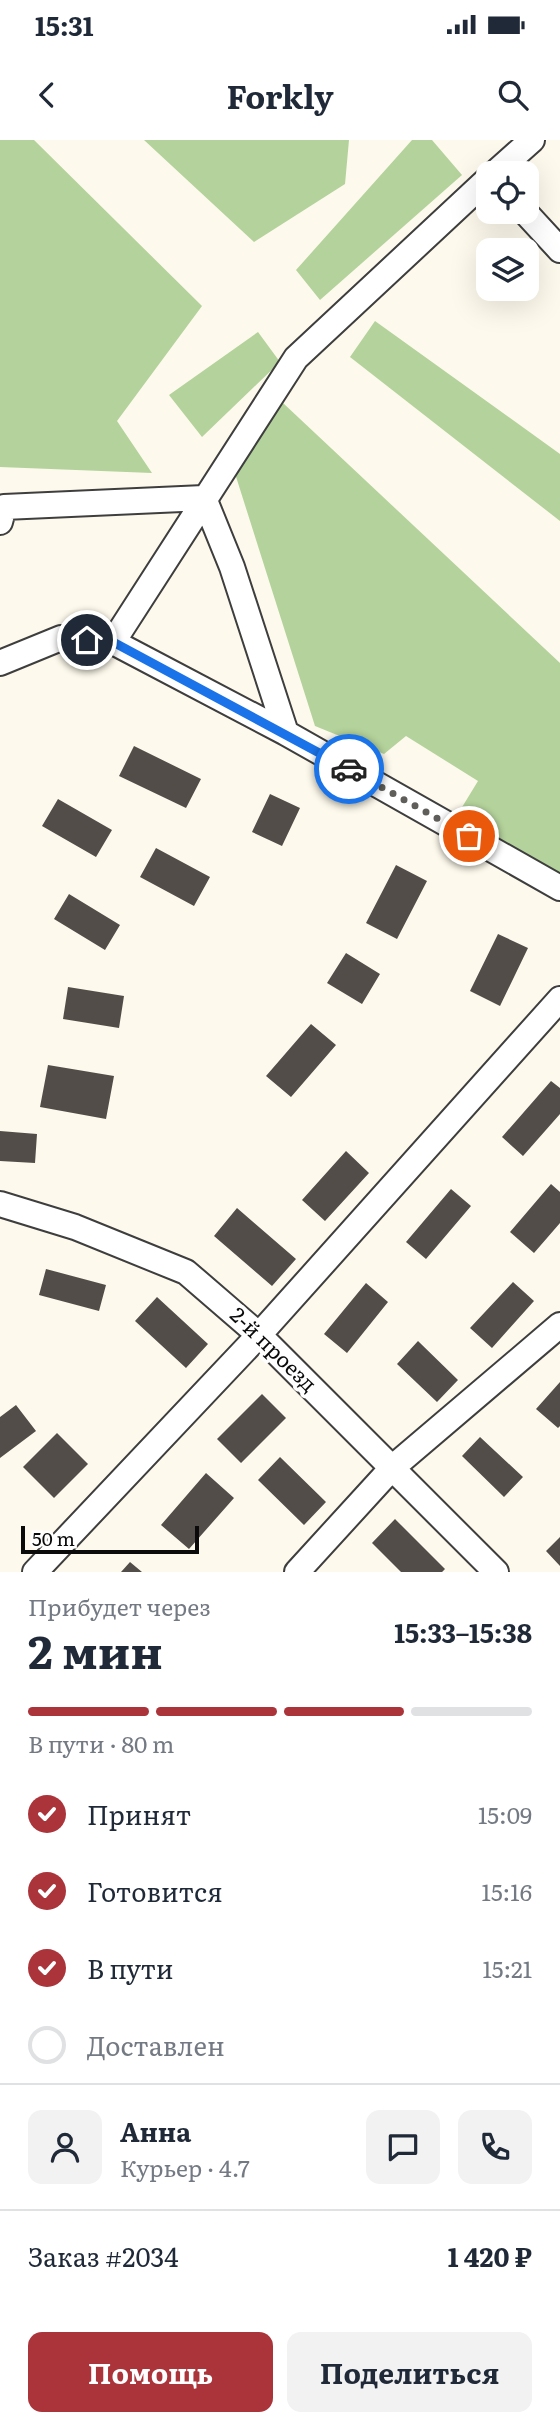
<!DOCTYPE html>
<html lang="ru">
<meta charset="utf-8">
<style>
body{margin:0;font-family:Literata,serif;background:#f2f2f3;color:#1f2937;height:100vh;display:flex;flex-direction:column;font-size:26px;white-space:nowrap}
*{box-sizing:border-box;margin:0}
p{font-size:23px;color:#747a83}
.icon{flex:none;width:38px;height:38px;fill:none;stroke:currentColor;stroke-width:2;stroke-linecap:round;stroke-linejoin:round}
.map{position:relative;height:1432px;overflow:hidden}
.details{display:flex;flex-direction:column;background:#fff;flex:1}
.details>*{flex:none}
.fabs{position:absolute;left:476px;top:21px;display:grid;gap:14px}
.fabs a{display:grid;place-items:center;width:63px;height:63px;border-radius:14px;background:#fff;box-shadow:0 7px 28px #0002;font-size:35px}
.scale{position:absolute;left:21px;bottom:18px;width:178px;box-sizing:border-box;padding-left:7px;border:4px solid #0b0b0b;border-top:0;font-size:19px;line-height:24px;white-space:nowrap;color:#0b0b0b;-webkit-text-stroke:5px #fff;paint-order:stroke}
.pin{position:absolute;display:grid;place-items:center;width:60px;height:60px;color:#fff;margin:-30px;border:4px solid #fff;border-radius:50%;box-shadow:0 2px 7px #0007}
.courier{position:absolute;display:grid;place-items:center;width:70px;height:70px;margin:-35px;border:5px solid #1a73e8;border-radius:50%;background:#fff;color:#222;box-shadow:0 2px 9px #0007}
.summary em{font-style:normal;font-weight:700}
.summary div{display:flex;flex-direction:column-reverse}
.summary{display:flex;align-items:center;justify-content:space-between;height:119px;padding:0 28px}
h1{font-size:46px;font-weight:700;line-height:52px}
.bar{display:grid;grid-template-columns:repeat(4,1fr);gap:10px 7px;align-content:center;height:84px;padding:0 28px}
.bar i{height:9px;border-radius:5px;background:#e0e1e3}
.bar .on{background:#ab343a}
.bar p{grid-column:span 4}
.line{display:flex;align-items:center;gap:18px;padding:0 28px;border-top:2px solid #e0e1e3}
.line div{flex:1}
.round{display:grid;place-items:center;flex:none;width:74px;height:74px;border-radius:14px;background:#f2f2f3}
ol{padding:0 28px;list-style:none}
li{display:flex;align-items:center;gap:21px;height:77px}
li p{margin-inline-start:auto}
li .icon{padding:7px;border-radius:50%;background:#ab343a;color:#fff;stroke-width:4}
li:last-child{color:#747a83}
li i{width:38px;height:38px;border:4px solid #e0e1e3;border-radius:50%}
.action{display:flex;gap:14px;margin-top:auto;padding:14px 28px}
.action a{flex:1;height:80px;border-radius:14px;background:#ab343a;color:#fff;font-size:28px;font-weight:700;line-height:80px;text-align:center}
.action a+a{background:#f2f2f3;color:#1f2937}
.status{display:flex;justify-content:space-between;align-items:center;height:49px;padding:0 35px;background:#fff;direction:ltr}
.status svg{height:19px;fill:currentColor}
header{display:flex;justify-content:space-between;align-items:center;height:91px;padding:0 28px;background:#fff;font-size:32px;font-weight:700}
.map>svg:first-child{display:block}
</style>
<div class="status"><b>15:31</b><svg viewBox="0 0 49 12"><path d="M0 12V9h3v3zM5 12V6h3v6zM10 12V3h3v9zM15 12V0h3v12zM26 1h20v11H26zM47 4h2v5h-2z"/></svg></div>
<header><svg class="icon" aria-label="back" viewBox="0 0 24 24"><path d="M15 5l-7 7 7 7"/></svg>Forkly<svg class="icon" aria-label="search" viewBox="0 0 24 24"><circle cx="10" cy="10" r="6"/><path d="M15 15l6 6"/></svg></header>
<div class="map">
<svg width="560" height="1432" viewBox="0 0 560 1432">
<rect width="100%" height="100%" fill="#fdf9ec"/>
<path fill="#b4d29b" d="M0 0H34L202 166 117 281 152 333 0 327Z
M144 0H349L345 44 254 102Z
M412 0H432L462 35 320 160 296 130Z
M375 181 560 314V381L350 217Z
M258 192 280 222 202 297 169 255Z
M283 263 560 523V733L456 677 478 641 406 596 384 614 315 586 232 324Z"/>
<path fill="#534d49" d="M134 606 201 639 186 668 119 636Z
M270 654 300 668 282 706 252 692Z
M58 659 112 690 96 717 42 686Z
M156 708 210 737 194 766 140 737Z
M396 725 427 741 397 799 366 783Z
M69 754 120 785 105 810 54 779Z
M498 794 528 808 500 866 470 851Z
M346 813 380 834 362 864 327 843Z
M68 847 124 856 119 888 63 879Z
M311 884 336 905 291 957 266 936Z
M48 925 114 936 106 979 40 967Z
M551 941 560 948V974L523 1016 502 997Z
M0 991 37 994 35 1023 0 1021Z
M346 1011 369 1033 325 1081 302 1060Z
M551 1044 560 1052V1083L534 1113 510 1092Z
M451 1049 471 1066 426 1119 406 1102Z
M237 1068 296 1119 272 1146 214 1096Z
M46 1129 106 1145 99 1171 39 1155Z
M513 1142 534 1161 492 1208 470 1188Z
M366 1143 388 1162 347 1213 324 1194Z
M157 1157 208 1204 186 1228 135 1181Z
M418 1201 458 1240 437 1262 397 1224Z
M560 1242V1286L558 1288 536 1269Z
M262 1254 286 1278 241 1323 217 1299Z
M16 1265 36 1291 0 1318V1277Z
M57 1293 88 1324 54 1358 23 1327Z
M480 1297 523 1337 504 1357 462 1316Z
M280 1317 326 1362 304 1385 258 1340Z
M206 1333 234 1358 189 1409 161 1385Z
M395 1379 445 1429 442 1432H401L372 1403Z
M560 1397V1426L546 1411Z
M130 1422 142 1432H121Z"/>
<g fill="none" stroke-linecap="round" stroke-linejoin="round">
<g stroke="#3e3e3e" stroke-width="28">
<path id="minor" d="M495 33 532 0
M525 72 560 110
M204 358 232 427 286 593
M0 382 4 367 204 358
M113 502 296 218 488 39
M0 523 61 498 113 502 286 593 560 748
M0 1064 75 1087 186 1132 259 1195 496 1432
M35 1432 259 1195 560 859
M297 1432 392 1328 560 1185"/>
</g>
<use href="#minor" stroke="#fff" stroke-width="24"/>
</g>
<g fill="none" stroke-linecap="round" stroke-linejoin="round">
<path stroke="#605e5a" stroke-width="7" stroke-dasharray="0 12.6" d="M349 629 469 696"/>
<path stroke="#1a73e8" stroke-width="9" d="M87 500 113 502 349 629"/>
</g>
<g text-anchor="middle" stroke-width="7" stroke-linejoin="round" paint-order="stroke">
<g font-size="21" fill="#0b0b0b" stroke="#fff">
<text transform="translate(273 1210) rotate(44)" y="7">2-й проезд</text>
</g>
</g>
</svg>
<div class="fabs">
<a><svg class="icon" aria-label="locate" viewBox="0 0 24 24"><circle cx="12" cy="12" r="6"/><path d="M12 2v4M12 18v4M2 12h4M18 12h4"/></svg></a>
<a><svg class="icon" aria-label="layers" viewBox="0 0 24 24"><path d="M12 4l9 5-9 5-9-5zM3 14l9 5 9-5"/></svg></a>
</div>
<div class="scale">50 m</div>
<div class="pin" style="left:469px;top:696px;background:#ea580c"><svg class="icon" aria-label="bag" viewBox="0 0 24 24"><path d="M5 8h14l-1 12H6zM9 8a3 3 0 0 1 6 0"/></svg></div>
<div class="pin" style="left:87px;top:500px;background:#1f2937"><svg class="icon" aria-label="home" viewBox="0 0 24 24"><path d="M3 11l9-7 9 7M6 9v11h12V9"/></svg></div>
<div class="courier" style="left:349px;top:629px"><svg class="icon" aria-label="car" viewBox="0 0 24 24"><path d="M5 17H2v-5l4-1 3-4h7l3 4 3 1v5h-3M9 17h6M6 11h13"/><circle cx="7" cy="17" r="2"/><circle cx="17" cy="17" r="2"/></svg></div>
</div>
<section class="details">
<div class="summary"><div><h1>2 мин</h1><p>Прибудет через</p></div><em>15:33–15:38</em></div>
<div class="bar"><i class="on"></i><i class="on"></i><i class="on"></i><i></i><p>В пути · 80 m</p></div>
<ol>
<li><svg class="icon" aria-label="check" viewBox="0 0 24 24"><path d="M5 12l5 5 9-10"/></svg>Принят<p>15:09</p></li>
<li><svg class="icon" aria-label="check" viewBox="0 0 24 24"><path d="M5 12l5 5 9-10"/></svg>Готовится<p>15:16</p></li>
<li><svg class="icon" aria-label="check" viewBox="0 0 24 24"><path d="M5 12l5 5 9-10"/></svg>В пути<p>15:21</p></li>
<li><i></i>Доставлен</li>
</ol>
<div class="line" style="height:126px"><a class="round"><svg class="icon" aria-label="person" viewBox="0 0 24 24"><circle cx="12" cy="8" r="4"/><path d="M4 21q1-7 8-7t8 7"/></svg></a><div><b>Анна</b><p>Курьер · 4.7</p></div><a class="round"><svg class="icon" aria-label="chat" viewBox="0 0 24 24"><path d="M4 5h16v11H9l-5 4z"/></svg></a><a class="round"><svg class="icon" aria-label="phone" viewBox="0 0 24 24"><path d="M5 4h4l2 5-3 2q2 4 5 5l2-3 5 2v4C11 20 4 13 5 4z"/></svg></a></div>
<div class="line" style="height:91px"><div>Заказ #2034</div><b>1 420 ₽</b></div>
<div class="action"><a>Помощь</a><a>Поделиться</a></div>
</section>
